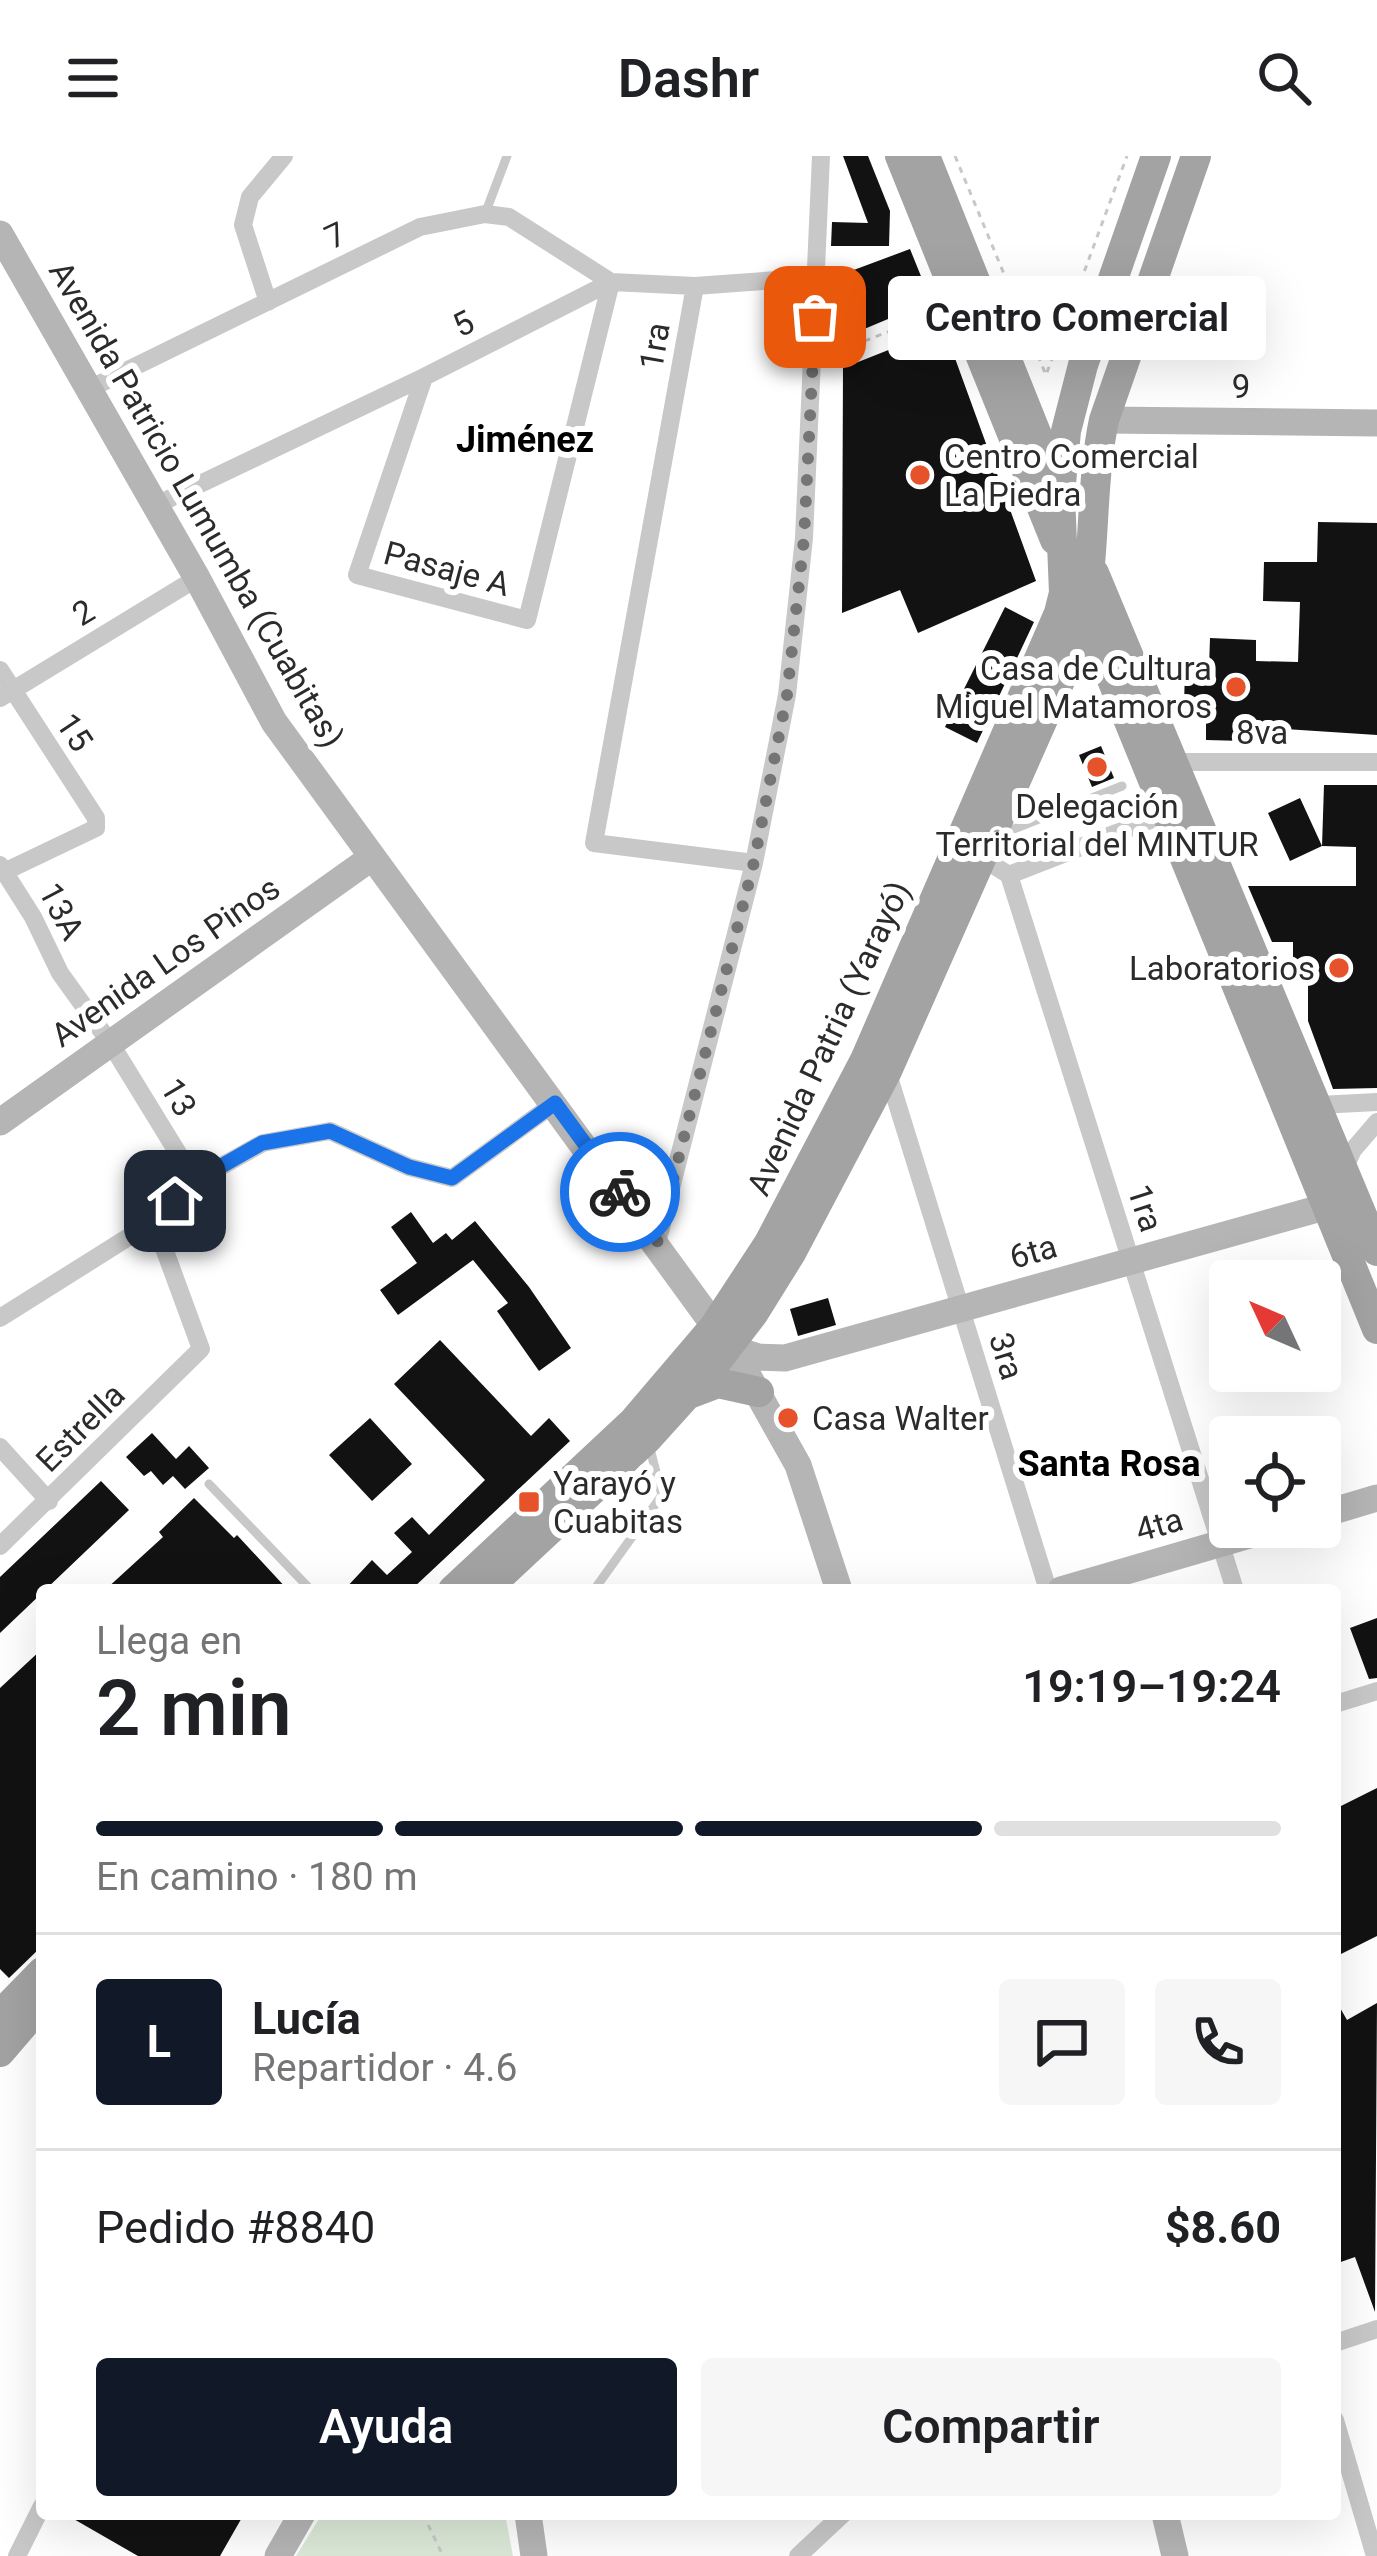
<!DOCTYPE html>
<html lang="es">
<meta charset="utf-8">
<style>
body{margin:0;font-family:Roboto,sans-serif;background:#f6f6f6;color:#202124;height:100vh;display:flex;flex-direction:column;font-size:45px;white-space:nowrap}
*{box-sizing:border-box;margin:0}
p{font-size:39px;color:#757577}
.icon{flex:none;width:66px;height:66px;fill:none;stroke:currentColor;stroke-width:2;stroke-linecap:round;stroke-linejoin:round}
.map{position:relative;flex:1;overflow:hidden}
.sheet{position:absolute;left:36px;top:1428px;width:1305px;height:936px;display:flex;flex-direction:column;background:#fff;border-radius:12px;box-shadow:0 12px 48px #0002}
.sheet>*{flex:none}
.needle{width:78px;rotate:314deg}
.tools{position:absolute;left:1209px;top:1104px;display:grid;gap:24px}
.tools a{display:grid;place-items:center;width:132px;height:132px;border-radius:12px;background:#fff;box-shadow:0 12px 48px #0002;font-size:60px}
.pin{position:absolute;display:grid;place-items:center;width:102px;height:102px;color:#fff;margin:-51px;border-radius:24px;box-shadow:0 6px 18px #0006}
.courier{position:absolute;display:grid;place-items:center;width:120px;height:120px;margin:-60px;border:9px solid #1a73e8;border-radius:50%;background:#fff;color:#222;box-shadow:0 3px 15px #0007}
.bubble{position:absolute;height:84px;border-radius:12px;background:#fff;box-shadow:0 12px 48px #0002;font-size:39px;font-weight:600;line-height:84px;text-align:center}
.overview em{font-style:normal;font-weight:600}
.overview div{display:flex;flex-direction:column-reverse}
.overview{display:flex;align-items:center;justify-content:space-between;height:204px;padding:0 60px}
h1{font-size:78px;font-weight:600;line-height:90px}
.bar{display:grid;grid-template-columns:repeat(4,1fr);gap:18px 12px;align-content:center;height:144px;padding:0 60px}
.bar i{height:15px;border-radius:9px;background:#e0e0e0}
.bar .active{background:#111827}
.bar p{grid-column:span 4}
.line{display:flex;align-items:center;gap:30px;padding:0 60px;border-top:3px solid #e0e0e0}
.line div{flex:1}
.round{display:grid;place-items:center;flex:none;width:126px;height:126px;border-radius:12px;background:#f6f6f6}
.action{display:flex;gap:24px;margin-top:auto;padding:24px 60px}
.action a{flex:1;height:138px;border-radius:12px;background:#111827;color:#fff;font-size:48px;font-weight:600;line-height:138px;text-align:center}
.action a+a{background:#f6f6f6;color:#202124}
header{display:flex;justify-content:space-between;align-items:center;height:156px;padding:0 60px;background:#fff;font-size:54px;font-weight:600}
.map>svg:first-child{display:block}
</style>
<header><svg class="icon" aria-label="menu" viewBox="0 0 24 24"><path d="M4 6h16M4 12h16M4 18h16"/></svg>Dashr<svg class="icon" aria-label="search" viewBox="0 0 24 24"><circle cx="10" cy="10" r="6"/><path d="M15 15l6 6"/></svg></header>
<div class="map">
<svg width="1377" height="2400" viewBox="0 0 1377 2400">
<rect width="100%" height="100%" fill="#fff"/>
<path fill="#ddead8" d="M322 2358H505L513 2400H296Z"/>
<path fill="#121212" d="M843 0H868L890 55 889 90H831L832 66 868 67Z
M910 93 931 145 838 184 843 118Z
M944 172 1036 425 918 477 900 434 842 457 843 212Z
M1318 366 1377 367V579L1285 573 1284 586 1206 584V552L1184 551 1185 511 1209 512 1210 482 1256 484V505L1298 506 1300 446 1263 445 1264 406H1317Z
M1005 451 1034 466 977 587 945 571Z
M1101 590 1114 622 1092 631 1079 599Z
M1324 629H1377V932L1333 933 1308 865V826H1293V786H1272L1248 730H1356V691L1322 690Z
M1300 642 1322 690 1290 705 1268 657Z
M411 1056 433 1087 446 1077 452 1084 475 1065 529 1131 571 1192 539 1215 497 1155 508 1147 473 1104 398 1159 380 1134 417 1107 391 1071Z
M828 1142 836 1169 798 1180 790 1153Z
M440 1184 531 1280 549 1262 570 1285 411 1434H344L372 1404 387 1419 412 1396 394 1377 412 1361 429 1379 485 1324 394 1228Z
M370 1262 412 1308 372 1345 329 1299Z
M152 1277 176 1303 189 1290 209 1312 185 1333 173 1320 163 1329 151 1315 144 1320 126 1301Z
M101 1325 129 1354 0 1477V1421Z
M194 1342 234 1382 237 1379 288 1434H105L163 1381 159 1376Z
M1377 1462V1522L1369 1523 1350 1472Z
M42 1493V1790L9 1822 0 1813V1532Z
M1377 1632V1780L1335 1801V1653Z
M1335 1843 1347 1864 1377 1847 1375 2156 1355 2101 1335 2108Z
M65 2358H244L220 2400H138Z"/>
<g fill="none" stroke-linecap="round" stroke-linejoin="round">
<path stroke="#c8c8c8" stroke-width="3" stroke-dasharray="6 6" stroke-linecap="butt" d="M955 0 1046 219 1127 0
M831 198 934 158
M423 2358 443 2400"/>
<path stroke="#c8c8c8" stroke-width="9" d="M485 58 507 0
M999 679 1122 630
M209 1328 311 1434
M594 1434 662 1339 649 1289"/>
<path stroke="#c8c8c8" stroke-width="18" d="M695 130 594 687 754 707
M268 146 243 69 250 41 284 0
M87 234 420 71 485 58 509 61 611 126 527 464 357 419 424 221
M154 350 424 221 611 126 695 130 818 121
M0 514 96 662V672L6 715
M0 542 197 422
M1169 606H1377
M982 702 1009 719 1235 1434
M0 709 33 761 60 817 111 888 195 1025
M1009 719 1168 657
M887 915 1048 1434
M1319 949 1377 946
M1344 1013 1353 994 1377 966
M657 1087 754 707 787 539 804 382 821 0
M0 1162 154 1065 195 1025 263 987 330 975 409 1011 452 1022 555 947
M0 1291 49 1345
M0 1390 201 1193 154 1065
M1335 1548 1377 1535
M1335 2187 1377 2173
M1335 2264 1375 2400
M17 2400 42 2350
M798 2400 843 2358"/>
<path stroke="#b5b5b5" stroke-width="27" d="M0 78 197 422 274 566 738 1202 798 1309 839 1434
M1104 264 1377 267
M0 966 371 702
M729 1192 758 1201 785 1202 1346 1045
M1320 1359 1377 1342
M1061 1434 1277 1371
M528 2358 534 2400
M1165 2358 1175 2400
M278 2400 302 2358"/>
<path stroke="#a3a3a3" stroke-width="30" d="M900 0 1055 384
M925 0 1057 329
M1094 417 1377 1095
M1082 450 1377 1173
M689 1238 718 1227 759 1236
M453 1434 633 1266 714 1171 769 1087 865 904 1059 457 1064 437 1060 338 1066 275 1083 209 1156 0
M485 1434 648 1282 714 1209 753 1158 791 1097 887 915 1075 491C1098 421 1088 339 1104 264L1196 0
M0 1859 42 1816
M0 1896 42 1847"/>
</g>
<g fill="none" stroke-linecap="round" stroke-linejoin="round">
<path stroke="#757575" stroke-width="12" stroke-dasharray="0 21.6" d="M620 1036 657 1087 754 706 787 539 804 382 815 161"/>
<path stroke="#1a73e8" stroke-width="15" d="M175 1045 195 1025 262 987 330 975 409 1011 452 1022 555 947 620 1036"/>
</g>
<g fill="#e6532a" stroke="#fff" stroke-width="4.5">
<circle cx="920" cy="319" r="12"/>
<circle cx="1236" cy="531" r="12"/>
<circle cx="1097" cy="611" r="12"/>
<circle cx="1339" cy="812" r="12"/>
<circle cx="788" cy="1262" r="12"/>
<rect x="517" y="1334" width="24" height="24" rx="6"/>
</g>
<g text-anchor="middle" stroke-width="12" stroke-linejoin="round" paint-order="stroke">
<g font-size="33" fill="#2b2b2b" stroke="#fff">
<text transform="translate(335 79) rotate(-26)" y="12">7</text>
<text transform="translate(463 167) rotate(-27)" y="12">5</text>
<text transform="translate(654 190) rotate(-80)" y="12">1ra</text>
<text x="1241" y="242">9</text>
<text transform="translate(197 348) rotate(60)" y="12">Avenida Patricio Lumumba (Cuabitas)</text>
<text transform="translate(447 412) rotate(15)" y="12">Pasaje A</text>
<text transform="translate(83 456) rotate(-31)" y="12">2</text>
<text transform="translate(75 576) rotate(56)" y="12">15</text>
<text x="1262" y="588">8va</text>
<text transform="translate(62 755) rotate(62)" y="12">13A</text>
<text transform="translate(165 805) rotate(-35)" y="12">Avenida Los Pinos</text>
<text transform="translate(828 882) rotate(-65)" y="12">Avenida Patria (Yarayó)</text>
<text transform="translate(179 941) rotate(59)" y="12">13</text>
<text transform="translate(1146 1052) rotate(72)" y="12">1ra</text>
<text transform="translate(1033 1095) rotate(-16)" y="12">6ta</text>
<text transform="translate(1007 1200) rotate(73)" y="12">3ra</text>
<text transform="translate(80 1271) rotate(-45)" y="12">Estrella</text>
<text transform="translate(1159 1368) rotate(-16)" y="12">4ta</text>
</g>
<g font-size="33" fill="#2b2b2b" stroke="#fff" text-anchor="start">
<text x="944" y="312">Centro Comercial<tspan x="944" dy="38">La Piedra</tspan></text>
<text x="1212" y="524" text-anchor="end">Casa de Cultura<tspan x="1212" dy="38">Miguel Matamoros</tspan></text>
<text x="1097" y="662" text-anchor="middle">Delegación<tspan x="1097" dy="38">Territorial del MINTUR</tspan></text>
<text x="1315" y="824" text-anchor="end">Laboratorios</text>
<text x="812" y="1274">Casa Walter</text>
<text x="553" y="1339">Yarayó y<tspan x="553" dy="38">Cuabitas</tspan></text>
</g>
<g font-size="36" font-weight="bold" fill="#000" stroke="#fff">
<text x="525" y="296">Jiménez</text>
<text x="1109" y="1320">Santa Rosa</text>
</g>
</g>
</svg>
<div class="tools">
<a><svg class="needle" viewBox="-14 -14 28 28"><path d="M0-13l5 13h-10z" fill="#e53935"/><path d="M0 13l5-13h-10z" fill="#757577"/></svg></a>
<a><svg class="icon" aria-label="locate" viewBox="0 0 24 24"><circle cx="12" cy="12" r="6"/><path d="M12 2v4M12 18v4M2 12h4M18 12h4"/></svg></a>
</div>
<div class="pin" style="left:815px;top:161px;background:#ea580c"><svg class="icon" aria-label="bag" viewBox="0 0 24 24"><path d="M5 8h14l-1 12H6zM9 8a3 3 0 0 1 6 0"/></svg></div>
<div class="pin" style="left:175px;top:1045px;background:#1f2937"><svg class="icon" aria-label="home" viewBox="0 0 24 24"><path d="M3 11l9-7 9 7M6 9v11h12V9"/></svg></div>
<div class="courier" style="left:620px;top:1036px"><svg class="icon" aria-label="bike" viewBox="0 0 24 24"><circle cx="6" cy="16" r="4"/><circle cx="18" cy="16" r="4"/><path d="M6 16l4-8h5l3 8M10 8l3 8H6M13 5h3"/></svg></div>
<div class="bubble" style="left:888px;top:120px;width:378px">Centro Comercial</div>
<section class="sheet">
<div class="overview"><div><h1>2 min</h1><p>Llega en</p></div><em>19:19–19:24</em></div>
<div class="bar"><i class="active"></i><i class="active"></i><i class="active"></i><i></i><p>En camino · 180 m</p></div>
<div class="line" style="height:216px"><b class="round" style="background:#111827;color:#fff">L</b><div><b>Lucía</b><p>Repartidor · 4.6</p></div><a class="round"><svg class="icon" aria-label="chat" viewBox="0 0 24 24"><path d="M4 5h16v11H9l-5 4z"/></svg></a><a class="round"><svg class="icon" aria-label="phone" viewBox="0 0 24 24"><path d="M5 4h4l2 5-3 2q2 4 5 5l2-3 5 2v4C11 20 4 13 5 4z"/></svg></a></div>
<div class="line" style="height:156px"><div>Pedido #8840</div><b>$8.60</b></div>
<div class="action"><a>Ayuda</a><a>Compartir</a></div>
</section>
</div>
